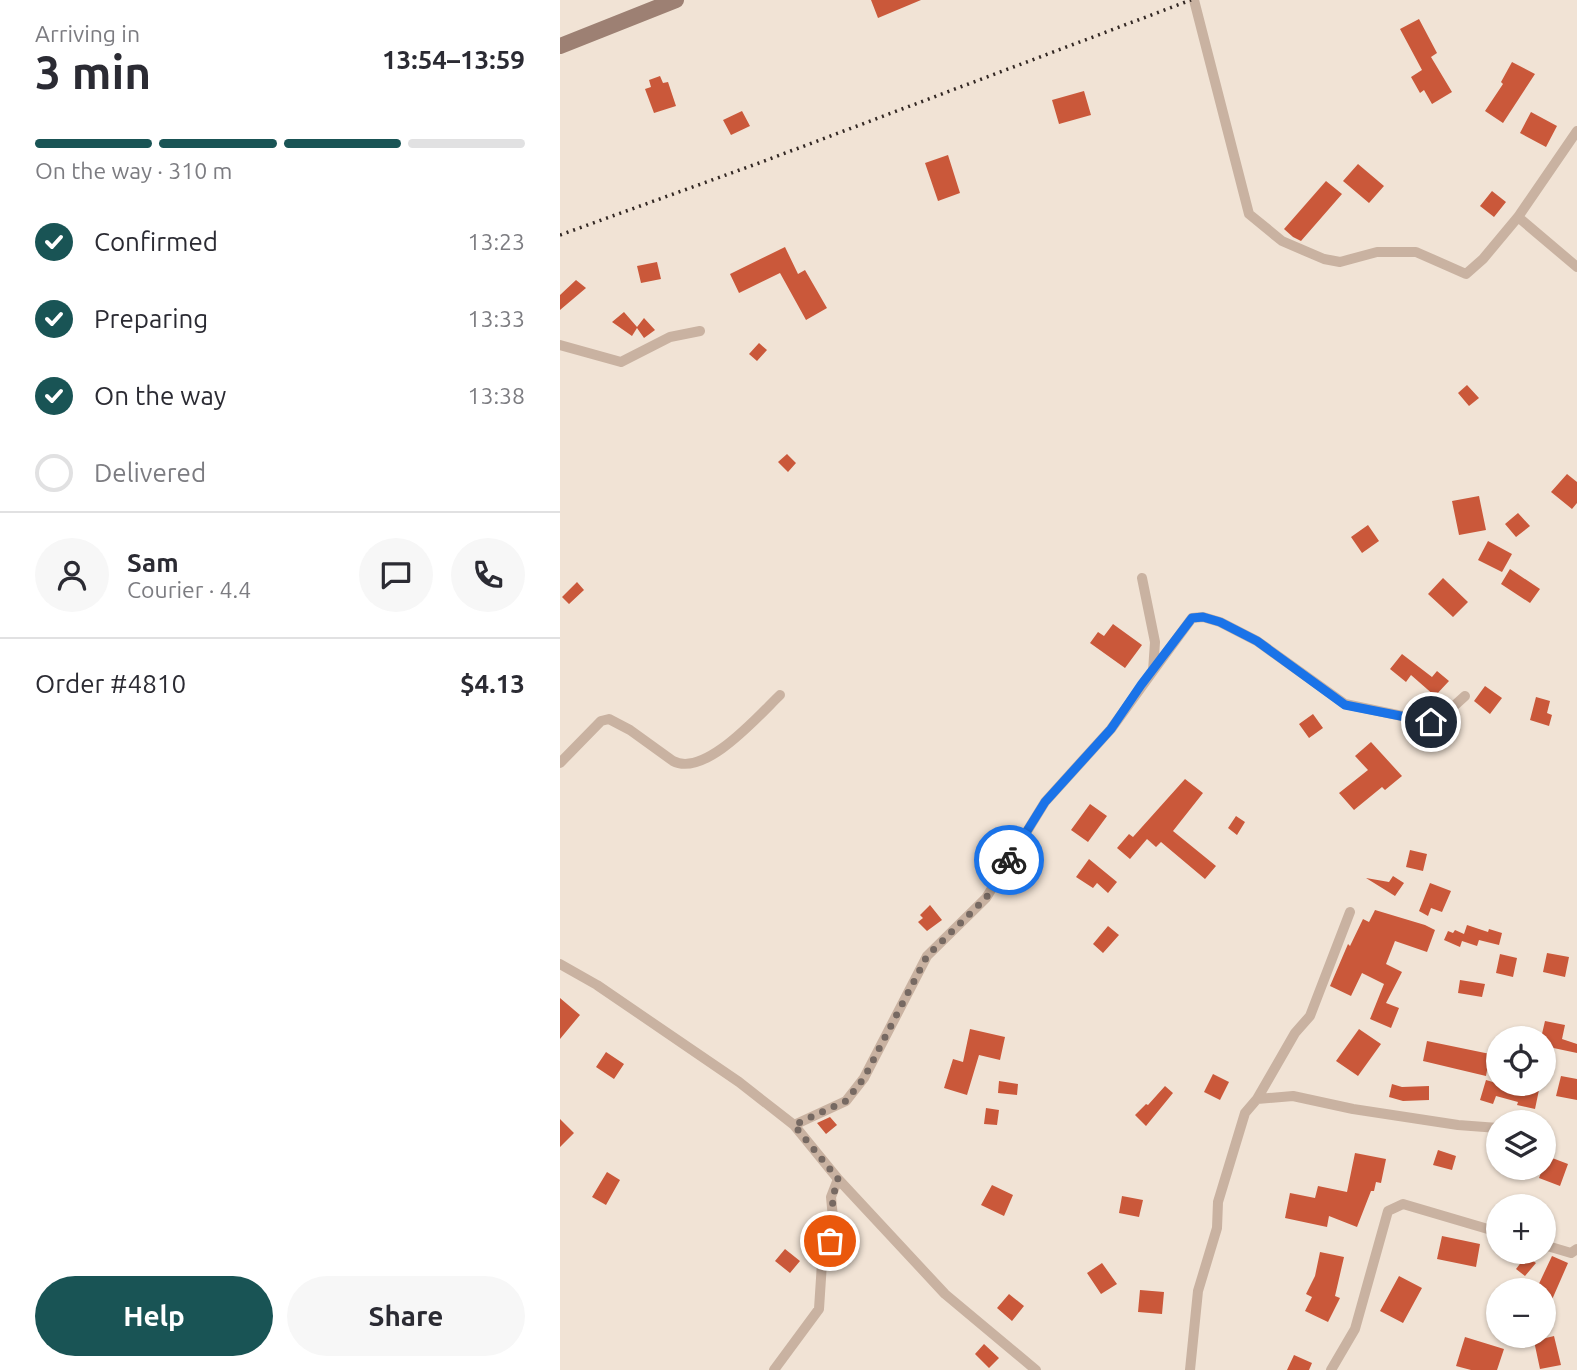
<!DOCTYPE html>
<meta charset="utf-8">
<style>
body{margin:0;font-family:Ubuntu,sans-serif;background:#f7f7f7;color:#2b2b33;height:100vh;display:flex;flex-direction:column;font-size:26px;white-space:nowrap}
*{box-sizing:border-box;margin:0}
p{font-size:23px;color:#7c7c81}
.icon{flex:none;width:38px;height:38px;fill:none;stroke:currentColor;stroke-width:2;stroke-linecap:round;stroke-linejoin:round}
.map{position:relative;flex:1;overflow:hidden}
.panel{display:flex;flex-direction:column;background:#fff;width:560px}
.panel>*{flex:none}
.buttons{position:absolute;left:926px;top:1026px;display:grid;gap:14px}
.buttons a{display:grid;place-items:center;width:70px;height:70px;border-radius:50%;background:#fff;box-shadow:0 2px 5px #0004;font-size:35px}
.pin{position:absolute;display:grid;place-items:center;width:60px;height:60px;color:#fff;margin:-30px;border:4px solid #fff;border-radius:50%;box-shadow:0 2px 7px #0007}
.courier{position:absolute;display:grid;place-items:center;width:70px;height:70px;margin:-35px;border:5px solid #1a73e8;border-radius:50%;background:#fff;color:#222;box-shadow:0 2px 9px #0007}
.head em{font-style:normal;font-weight:600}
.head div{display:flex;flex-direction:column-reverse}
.head{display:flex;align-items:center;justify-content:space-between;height:119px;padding:0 35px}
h1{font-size:46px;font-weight:600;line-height:52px}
.bar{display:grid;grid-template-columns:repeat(4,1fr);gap:10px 7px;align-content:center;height:84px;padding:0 35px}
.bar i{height:9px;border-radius:5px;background:#e1e1e2}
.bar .active{background:#195455}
.bar p{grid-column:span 4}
.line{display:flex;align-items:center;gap:18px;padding:0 35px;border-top:2px solid #e1e1e2}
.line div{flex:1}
.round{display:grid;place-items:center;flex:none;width:74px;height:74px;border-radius:37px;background:#f7f7f7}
ol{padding:0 35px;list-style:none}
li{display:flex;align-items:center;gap:21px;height:77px}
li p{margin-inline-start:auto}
li .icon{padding:7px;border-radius:50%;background:#195455;color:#fff;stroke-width:4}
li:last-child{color:#7c7c81}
li i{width:38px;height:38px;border:4px solid #e1e1e2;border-radius:50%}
.primary-button{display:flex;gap:14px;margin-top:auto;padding:14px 35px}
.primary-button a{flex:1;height:80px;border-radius:42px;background:#195455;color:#fff;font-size:28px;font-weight:600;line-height:80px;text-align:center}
.primary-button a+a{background:#f7f7f7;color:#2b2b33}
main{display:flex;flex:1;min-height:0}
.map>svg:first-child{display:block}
</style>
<main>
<section class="panel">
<div class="head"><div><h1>3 min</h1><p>Arriving in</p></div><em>13:54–13:59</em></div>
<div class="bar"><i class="active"></i><i class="active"></i><i class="active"></i><i></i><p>On the way · 310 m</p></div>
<ol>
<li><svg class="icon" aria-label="check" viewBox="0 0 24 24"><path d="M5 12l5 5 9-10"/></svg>Confirmed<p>13:23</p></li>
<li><svg class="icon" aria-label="check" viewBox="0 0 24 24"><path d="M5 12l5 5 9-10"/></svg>Preparing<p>13:33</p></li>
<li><svg class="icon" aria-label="check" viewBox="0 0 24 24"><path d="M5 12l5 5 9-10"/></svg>On the way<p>13:38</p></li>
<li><i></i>Delivered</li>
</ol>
<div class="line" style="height:126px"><a class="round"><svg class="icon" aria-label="person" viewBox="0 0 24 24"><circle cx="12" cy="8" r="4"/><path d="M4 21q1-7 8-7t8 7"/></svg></a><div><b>Sam</b><p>Courier · 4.4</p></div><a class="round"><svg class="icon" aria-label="chat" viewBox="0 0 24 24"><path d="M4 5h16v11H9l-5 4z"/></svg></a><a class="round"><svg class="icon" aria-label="phone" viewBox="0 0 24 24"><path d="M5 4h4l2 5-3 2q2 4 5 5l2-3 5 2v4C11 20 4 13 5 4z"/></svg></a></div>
<div class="line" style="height:91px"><div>Order #4810</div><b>$4.13</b></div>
<div class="primary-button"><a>Help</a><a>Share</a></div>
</section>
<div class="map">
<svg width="1017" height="1370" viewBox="0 0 1017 1370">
<rect width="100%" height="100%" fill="#f1e3d5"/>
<path fill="#ca583a" d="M311 0H361L318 18Z
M859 19 877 53 871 57 892 92 872 104 864 90 860 93 851 77 862 70 840 29Z
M952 62 975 74 943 123 925 111 943 84 941 82Z
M100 76 103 83 108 82 116 106 94 113 85 89 91 87 89 80Z
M524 91 531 115 499 124 492 100Z
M182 111 190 126 171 135 163 120Z
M971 112 997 126 986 147 960 133Z
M388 155 400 193 378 201 365 163Z
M798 164 824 186 809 203 783 181Z
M766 181 782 194 741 241 733 237 724 229Z
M932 191 946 202 934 217 920 206Z
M225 247 238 274 245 270 267 308 246 320 220 273 179 293 170 274Z
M97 262 101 279 81 283 77 266Z
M16 280 26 288 0 310V295Z
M64 312 77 327 84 318 95 330 84 338 77 328 72 336 52 322Z
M199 343 207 350 197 361 189 354Z
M907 385 919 398 909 406 898 393Z
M227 454 236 463 228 472 218 462Z
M1007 474 1017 482V503L1012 509 991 492Z
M919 496 926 530 899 535 892 501Z
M958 513 970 526 956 537 945 524Z
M808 525 819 541 802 553 791 537Z
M928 541 952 554 942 572 918 560Z
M950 569 980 589 970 603 941 584Z
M883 578 908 602 893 617 868 594Z
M17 582 24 590 9 604 2 597Z
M553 624 582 645 565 668 530 643 538 632 544 636Z
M842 654 872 677 877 671 889 681 875 696 851 675 846 682 830 669Z
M925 686 942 698 930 714 914 701Z
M976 697 990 701 987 713 992 715 989 726 970 720Z
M753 714 763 728 749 738 739 724Z
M811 742 842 776 825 790 822 787 794 810 779 793 808 770 795 756Z
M625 779 643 793 613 831 656 866 645 879 601 842 596 847 587 839 570 859 557 848 569 834 573 837Z
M530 804 547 816 528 842 511 830Z
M676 816 685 822 677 835 668 828Z
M850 850 867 854 863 871 846 867Z
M529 859 557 882 548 893 537 883 533 888 516 877Z
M833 876 844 883 835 896 806 878 829 882Z
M870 883 891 891 882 912 871 908 868 916 859 911Z
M370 905 382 920 367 931 358 922 363 918 360 915Z
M815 910 865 925 875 930 867 952 835 941 826 964 842 972 826 1003 839 1008 831 1028 810 1019 824 984 802 973 791 996 770 986 788 944 790 946 803 919 809 922Z
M907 925 928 932 929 929 942 933 939 945 919 940 917 946 902 941 900 947 884 940 888 931 893 933 895 930 904 934Z
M548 926 559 935 543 953 533 944Z
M987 953 1009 957 1005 977 983 972Z
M940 954 957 958 953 977 936 973Z
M900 980 925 984 922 997 898 993Z
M0 998 20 1015 0 1039Z
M985 1021 1005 1025 1002 1039 1017 1044V1053L984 1046V1038H981Z
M410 1029 445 1037 440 1060 419 1055 407 1095 384 1088 393 1059 403 1062Z
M799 1029 821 1044 798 1076 776 1061Z
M867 1041 930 1054 926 1076 863 1061Z
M46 1052 64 1064 54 1079 36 1067Z
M653 1074 669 1082 660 1100 644 1092Z
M1001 1076 1017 1079V1100L996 1096Z
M926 1080 960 1090 962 1083 980 1085 975 1109 957 1105 958 1102 936 1096 933 1104 920 1100Z
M439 1081 458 1084 457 1095 438 1093Z
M832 1084 842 1087 869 1086V1100L843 1101 829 1097Z
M605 1086 613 1093 586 1126 575 1115 586 1104 588 1105Z
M426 1108 439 1110 437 1125 424 1124Z
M270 1117 277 1125 266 1134 257 1123Z
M0 1119 14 1133 0 1147Z
M878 1150 896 1156 892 1170 873 1165Z
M795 1153 826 1159 821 1183 816 1182 814 1191H811L797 1227 769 1216 767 1227 725 1218 730 1193 755 1198 758 1186 787 1192Z
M987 1156 1008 1164 1000 1186 979 1178Z
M47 1172 60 1180 46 1205 32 1197Z
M432 1185 453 1195 444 1216 421 1205Z
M562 1196 583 1200 579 1217 559 1213Z
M882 1236 920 1244 916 1267 877 1259Z
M225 1249 240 1261 230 1273 215 1261Z
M760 1252 784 1257 775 1296 780 1298 768 1322 745 1311 752 1297 746 1294 755 1276Z
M966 1256 976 1263 965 1276 956 1269Z
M992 1256 1008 1263 984 1318V1290H976Z
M542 1263 557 1284 541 1294 527 1273Z
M839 1276 862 1288 843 1323 820 1311Z
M580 1290 604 1292 602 1314 578 1312Z
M449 1294 464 1306 452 1321 437 1308Z
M994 1336 1001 1365 980 1369 974 1341Z
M905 1337 944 1349 937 1370H911L896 1366Z
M424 1344 439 1358 429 1368 415 1354Z
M734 1355 752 1363 749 1370H727Z"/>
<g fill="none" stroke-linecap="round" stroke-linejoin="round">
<path stroke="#c9b2a1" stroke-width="10" d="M634 0 689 214 722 241 764 259 780 262 817 252H856L906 274 923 259 958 217 1017 131
M958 217 1017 267
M0 345 61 362 110 337 140 331
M593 671 632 618 643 617 660 622 697 641 785 704 871 722 884 715 905 696
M0 763 41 721 49 719 70 730 113 761C145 778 199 715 220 695
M0 964 37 985 179 1082 234 1125 278 1179 385 1294 476 1370
M697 1099 733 1096 793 1109 898 1125 938 1128
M234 1125 286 1101 304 1078 367 956 426 898 485 802 551 729 593 671 595 642 582 578
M984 1245 1011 1253 1017 1249
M214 1370 259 1309 262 1263 270 1241 273 1218 271 1197 278 1179
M630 1370 638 1291 657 1228 658 1202 685 1113 697 1099 735 1033 750 1016 790 912
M771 1370 795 1329 828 1211 843 1204 938 1232"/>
<path stroke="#9d8073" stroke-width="16" d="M0 46 116 0"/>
<path stroke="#332824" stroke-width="3.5" stroke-dasharray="2 5" stroke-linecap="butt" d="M0 235 199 163 631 0"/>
</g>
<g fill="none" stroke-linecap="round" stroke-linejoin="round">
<path stroke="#766962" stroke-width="7" stroke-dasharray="0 12.6" d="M270 1241C273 1218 270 1201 278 1179L234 1125 286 1101 304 1078 367 956 426 898 449 860"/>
<path stroke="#1a73e8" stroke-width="9" d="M449 860 485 802 551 729 581 685 632 618 643 617 660 622 697 641 785 705 871 722"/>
</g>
</svg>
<div class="buttons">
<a><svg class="icon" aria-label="locate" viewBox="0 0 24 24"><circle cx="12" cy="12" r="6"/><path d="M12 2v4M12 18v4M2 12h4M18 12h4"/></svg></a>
<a><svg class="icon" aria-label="layers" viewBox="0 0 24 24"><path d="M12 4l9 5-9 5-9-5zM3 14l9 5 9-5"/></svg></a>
<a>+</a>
<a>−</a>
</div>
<div class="pin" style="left:270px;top:1241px;background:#ea580c"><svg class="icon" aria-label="bag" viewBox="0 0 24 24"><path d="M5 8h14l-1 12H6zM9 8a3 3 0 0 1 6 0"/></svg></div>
<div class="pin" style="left:871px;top:722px;background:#1f2937"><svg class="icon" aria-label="home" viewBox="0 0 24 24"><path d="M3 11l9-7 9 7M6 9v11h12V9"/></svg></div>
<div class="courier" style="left:449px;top:860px"><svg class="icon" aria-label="bike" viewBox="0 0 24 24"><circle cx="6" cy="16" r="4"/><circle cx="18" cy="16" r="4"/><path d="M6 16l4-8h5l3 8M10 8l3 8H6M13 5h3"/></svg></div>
</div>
</main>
